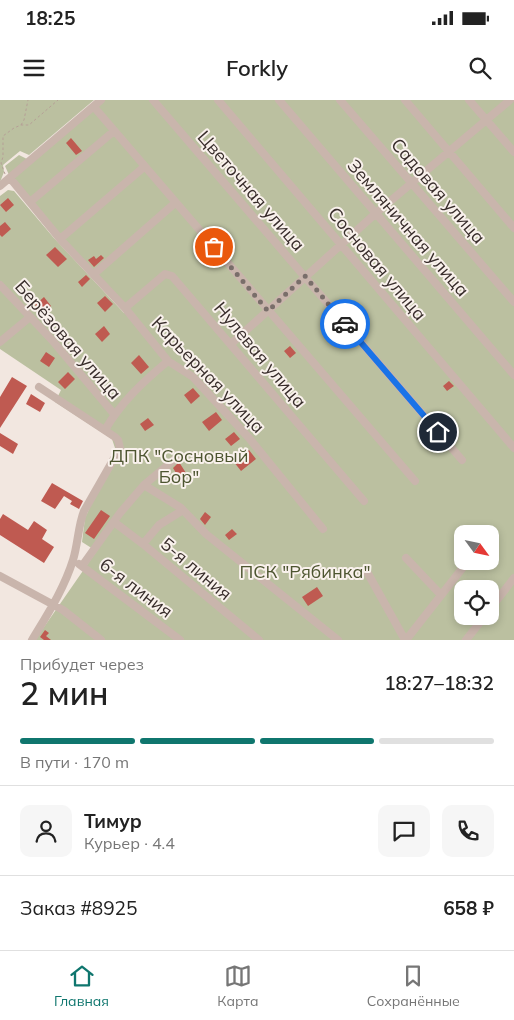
<!DOCTYPE html>
<html lang="ru">
<meta charset="utf-8">
<style>
body{margin:0;font-family:Mulish,sans-serif;background:#f6f6f6;color:#222;height:100vh;display:flex;flex-direction:column;font-size:19px;white-space:nowrap}
*{box-sizing:border-box;margin:0}
p{font-size:16px;color:#767676}
.icon{flex:none;width:28px;height:28px;fill:none;stroke:currentColor;stroke-width:2;stroke-linecap:round;stroke-linejoin:round}
.map{position:relative;height:540px;overflow:hidden}
.side{display:flex;flex-direction:column;background:#fff;flex:1}
.side>*{flex:none}
.needle{width:32px;rotate:123deg}
.tools{position:absolute;left:454px;top:425px;display:grid;gap:10px}
.tools a{display:grid;place-items:center;width:45px;height:45px;border-radius:10px;background:#fff;box-shadow:0 2px 8px #0003;font-size:25px}
.pin{position:absolute;display:grid;place-items:center;width:42px;height:42px;color:#fff;margin:-21px;border:2px solid #fff;border-radius:50%;box-shadow:0 1px 5px #0007}
.courier{position:absolute;display:grid;place-items:center;width:50px;height:50px;margin:-25px;border:4px solid #1a73e8;border-radius:50%;background:#fff;color:#222;box-shadow:0 1px 6px #0007}
.overview em{font-style:normal;font-weight:600}
.overview div{display:flex;flex-direction:column-reverse}
.overview{display:flex;align-items:center;justify-content:space-between;height:85px;padding:0 20px}
h1{font-size:32px;font-weight:600;line-height:38px}
.bar{display:grid;grid-template-columns:repeat(4,1fr);gap:8px 5px;align-content:center;height:60px;padding:0 20px}
.bar i{height:6px;border-radius:4px;background:#e0e0e0}
.bar .current{background:#0f766e}
.bar p{grid-column:span 4}
.line{display:flex;align-items:center;gap:12px;padding:0 20px;border-top:1px solid #e0e0e0}
.line div{flex:1}
.round{display:grid;place-items:center;flex:none;width:52px;height:52px;border-radius:10px;background:#f6f6f6}
.status{display:flex;justify-content:space-between;align-items:center;height:35px;padding:0 25px;background:#fff;direction:ltr}
.status svg{height:14px;fill:currentColor}
header{display:flex;justify-content:space-between;align-items:center;height:65px;padding:0 20px;background:#fff;font-size:22px;font-weight:600}
.tabs{display:flex;justify-content:space-around;align-items:center;height:70px;border-top:1px solid #e0e0e0;background:#fff;font-size:14px;color:#767676}
.tabs a{display:grid;justify-items:center;gap:2px}
.tabs .current{color:#0f766e}
.map>svg:first-child{display:block}
</style>
<div class="status"><b>18:25</b><svg viewBox="0 0 49 12"><path d="M0 12V9h3v3zM5 12V6h3v6zM10 12V3h3v9zM15 12V0h3v12zM26 1h20v11H26zM47 4h2v5h-2z"/></svg></div>
<header><svg class="icon" aria-label="menu" viewBox="0 0 24 24"><path d="M4 6h16M4 12h16M4 18h16"/></svg>Forkly<svg class="icon" aria-label="search" viewBox="0 0 24 24"><circle cx="10" cy="10" r="6"/><path d="M15 15l6 6"/></svg></header>
<div class="map">
<svg width="514" height="540" viewBox="0 0 514 540">
<rect width="100%" height="100%" fill="#f2e7e0"/>
<path fill="#bbc0a0" fill-rule="evenodd" d="M0 0H94L29 55 20 51 3 65 4 72 0 82Z
M97 0H514V540H35L114 426V419L93 449 82 442 85 418 116 351 112 339 55 302 61 290 0 249V96L8 90 14 91 53 137 124 213 129 209 68 144 9 75 5 66 19 55 27 59ZM462 434H490V461H462ZM462 489H490V516H462Z"/>
<path fill="#bf5a51" d="M71 38 82 51 76 55 66 43Z
M8 98 14 105 6 112 0 105Z
M5 122 11 129 2 137 0 135V126Z
M55 147 67 159 58 167 46 155Z
M101 155 104 158 94 167 88 160 94 156 96 159Z
M86 175 90 179 82 187 78 182Z
M105 196 113 204 105 212 97 203Z
M44 197 51 206 43 213 35 205Z
M104 226 110 234 102 242 95 234Z
M290 246 296 253 290 258 284 251Z
M46 252 55 258 49 267 40 261Z
M139 255 149 267 141 274 131 263Z
M68 272 75 279 65 289 58 282Z
M12 277 27 286 0 328V297Z
M449 281 454 286 447 291 443 286Z
M193 288 200 296 191 304 184 295Z
M31 294 45 303 40 312 26 304Z
M216 312 222 320 209 331 202 322Z
M148 318 154 325 145 331 140 324Z
M234 332 240 339 231 346 225 339Z
M0 333 18 344 13 354 0 346Z
M249 350 256 359 241 371 234 362Z
M179 362 186 373 179 378 173 368Z
M52 383 83 401 79 409 70 404 72 401 64 396 55 409 41 401Z
M101 410 110 416 94 439 85 433Z
M205 412 211 417 205 425 200 419Z
M3 414 28 430 34 421 47 430 42 439 54 447 44 463 0 435V419Z
M232 429 237 434 229 440 225 435Z
M317 487 323 496 308 506 302 497Z
M45 530 49 533 46 536 51 540H44L40 537Z"/>
<g fill="none" stroke-linecap="round" stroke-linejoin="round">
<path stroke="#b59f96" stroke-width="1" stroke-dasharray="2.5 2.5" stroke-linecap="butt" d="M21 25 24 20 28 0
M5 74 1 63 3 57V36L14 28 21 25H29L58 0"/>
<path stroke="#c9b5ac" stroke-width="8" d="M153 0 462 360
M218 0 514 348
M279 0 514 275
M340 0 514 202
M405 0 514 128
M469 0 514 52
M94 7 415 381
M10 78 60 139 125 208 168 261 193 277 249 338 323 429
M0 86 101 0
M30 102 114 31
M60 139 144 67
M94 174 175 103
M0 185 52 240 114 314
M125 208 165 174 172 176 364 401
M0 242 30 217
M231 244 375 114 510 0
M105 330C121 302 144 281 168 261
M144 385 181 408 206 434 338 540
M114 422 143 444 259 540
M143 444 159 425 183 410
M460 445 462 448
M406 458 441 495
M79 464 180 540
M82 466 120 413 144 385 175 359
M366 470 405 540
M0 476 63 510 101 540
M490 509 514 478
M32 540C47 515 64 489 73 460 78 444 78 426 84 411L120 348 118 340 115 337 39 287
M406 540 468 461
M466 540 485 516"/>
</g>
<g fill="none" stroke-linecap="round" stroke-linejoin="round">
<path stroke="#796e6a" stroke-width="5" stroke-dasharray="0 9" d="M214 147 268 211 305 176 345 224"/>
<path stroke="#1a73e8" stroke-width="6" d="M345 224 438 332"/>
</g>
<g text-anchor="middle" stroke-width="4" stroke-linejoin="round" paint-order="stroke">
<g font-size="18" fill="#382d2b" stroke="#f9f1ec">
<text transform="translate(251 91) rotate(49)" y="6">Цветочная улица</text>
<text transform="translate(438 91) rotate(49)" y="6">Садовая улица</text>
<text transform="translate(408 128) rotate(49)" y="6">Земляничная улица</text>
<text transform="translate(377 164) rotate(50)" y="6">Сосновая улица</text>
<text transform="translate(68 240) rotate(49)" y="6">Берёзовая улица</text>
<text transform="translate(260 255) rotate(50)" y="6">Нулевая улица</text>
<text transform="translate(208 275) rotate(46)" y="6">Карьерная улица</text>
<text transform="translate(196 469) rotate(40)" y="6">5-я линия</text>
<text transform="translate(136 488) rotate(37)" y="6">6-я линия</text>
</g>
<g font-size="18" fill="#4d5530" stroke="#f9f1ec">
<text x="179" y="362">ДПК "Сосновый<tspan x="179" dy="21">Бор"</tspan></text>
<text x="305" y="478">ПСК "Рябинка"</text>
</g>
</g>
</svg>
<div class="tools">
<a><svg class="needle" viewBox="-14 -14 28 28"><path d="M0-13l5 13h-10z" fill="#e53935"/><path d="M0 13l5-13h-10z" fill="#767676"/></svg></a>
<a><svg class="icon" aria-label="locate" viewBox="0 0 24 24"><circle cx="12" cy="12" r="6"/><path d="M12 2v4M12 18v4M2 12h4M18 12h4"/></svg></a>
</div>
<div class="pin" style="left:214px;top:147px;background:#ea580c"><svg class="icon" aria-label="bag" viewBox="0 0 24 24"><path d="M5 8h14l-1 12H6zM9 8a3 3 0 0 1 6 0"/></svg></div>
<div class="pin" style="left:438px;top:332px;background:#1f2937"><svg class="icon" aria-label="home" viewBox="0 0 24 24"><path d="M3 11l9-7 9 7M6 9v11h12V9"/></svg></div>
<div class="courier" style="left:345px;top:224px"><svg class="icon" aria-label="car" viewBox="0 0 24 24"><path d="M5 17H2v-5l4-1 3-4h7l3 4 3 1v5h-3M9 17h6M6 11h13"/><circle cx="7" cy="17" r="2"/><circle cx="17" cy="17" r="2"/></svg></div>
</div>
<section class="side">
<div class="overview"><div><h1>2 мин</h1><p>Прибудет через</p></div><em>18:27–18:32</em></div>
<div class="bar"><i class="current"></i><i class="current"></i><i class="current"></i><i></i><p>В пути · 170 m</p></div>
<div class="line" style="height:90px"><a class="round"><svg class="icon" aria-label="person" viewBox="0 0 24 24"><circle cx="12" cy="8" r="4"/><path d="M4 21q1-7 8-7t8 7"/></svg></a><div><b>Тимур</b><p>Курьер · 4.4</p></div><a class="round"><svg class="icon" aria-label="chat" viewBox="0 0 24 24"><path d="M4 5h16v11H9l-5 4z"/></svg></a><a class="round"><svg class="icon" aria-label="phone" viewBox="0 0 24 24"><path d="M5 4h4l2 5-3 2q2 4 5 5l2-3 5 2v4C11 20 4 13 5 4z"/></svg></a></div>
<div class="line" style="height:65px"><div>Заказ #8925</div><b>658 ₽</b></div>
</section>
<nav class="tabs">
<a class="current"><svg class="icon" aria-label="home" viewBox="0 0 24 24"><path d="M3 11l9-7 9 7M6 9v11h12V9"/></svg>Главная</a>
<a><svg class="icon" aria-label="map" viewBox="0 0 24 24"><path d="M3 6l6-2 6 2 6-2v14l-6 2-6-2-6 2zM9 4v14M15 6v14"/></svg>Карта</a>
<a><svg class="icon" aria-label="saved" viewBox="0 0 24 24"><path d="M7 4h10v16l-5-4-5 4z"/></svg>Сохранённые</a>
</nav>
